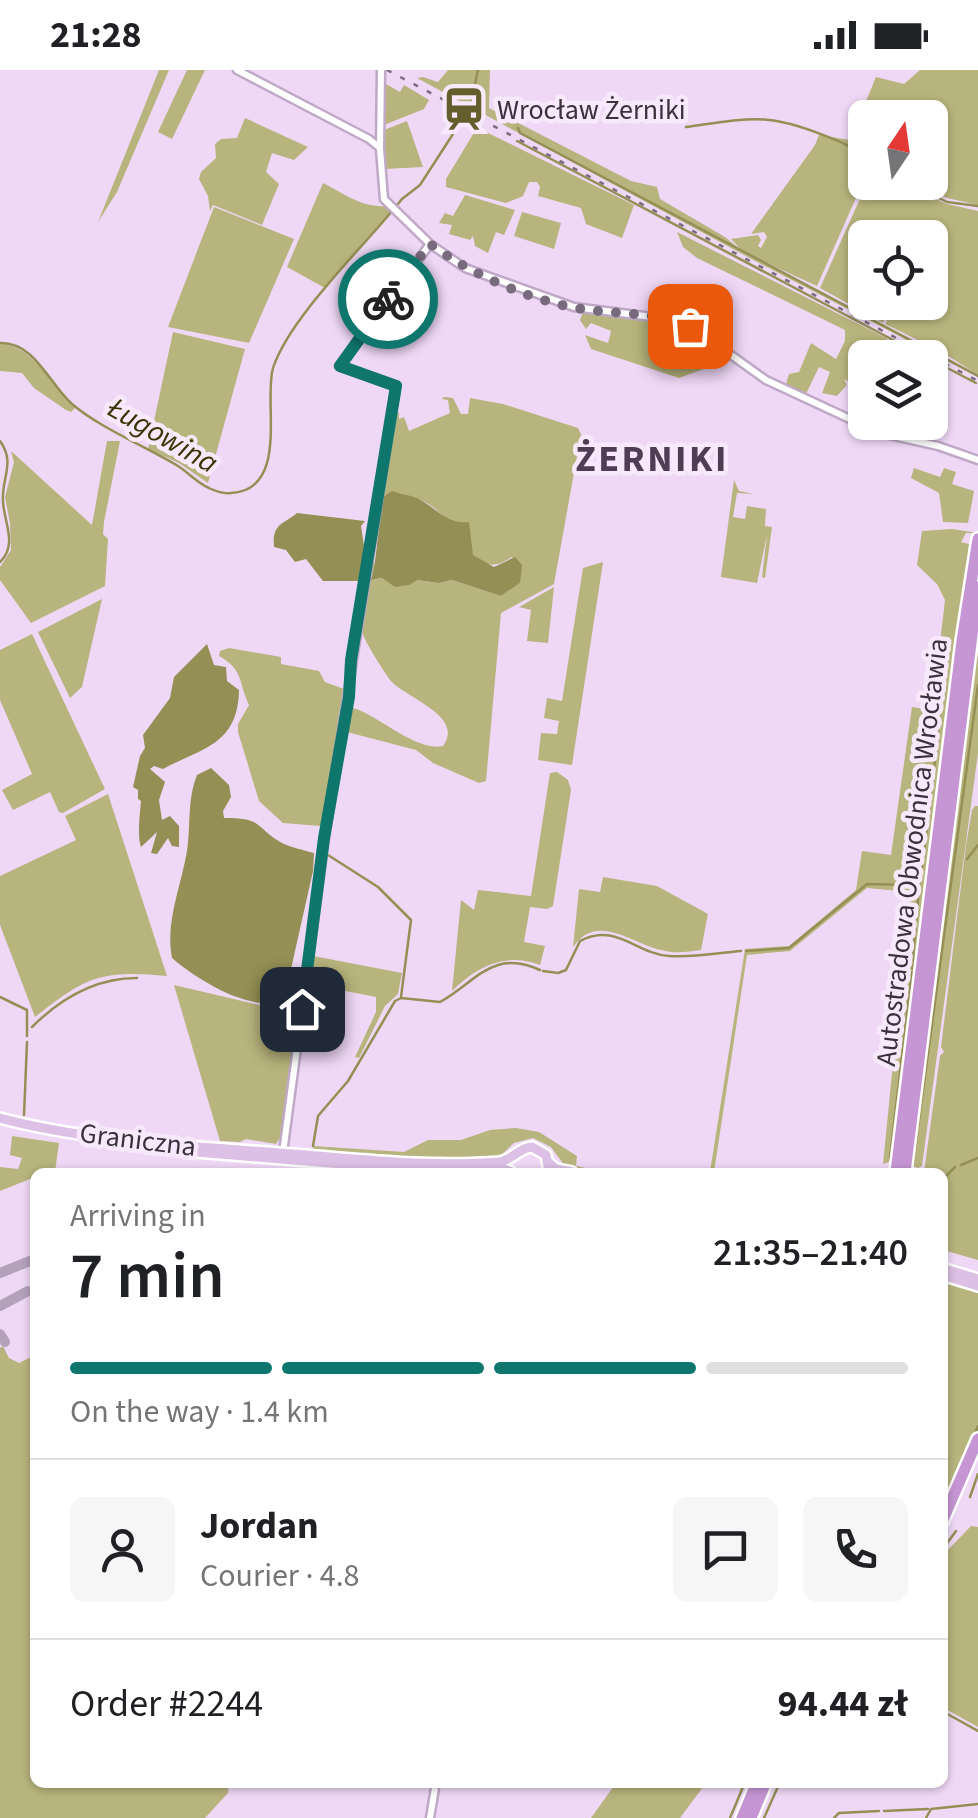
<!DOCTYPE html>
<meta charset="utf-8">
<style>
body{margin:0;font-family:"Source Sans 3",sans-serif;background:#f6f6f6;color:#202124;height:100vh;display:flex;flex-direction:column;font-size:38px;white-space:nowrap}
*{box-sizing:border-box;margin:0}
p{font-size:32px;color:#757577}
.icon{flex:none;width:55px;height:55px;fill:none;stroke:currentColor;stroke-width:2;stroke-linecap:round;stroke-linejoin:round}
.map{position:relative;flex:1;overflow:hidden}
.side{position:absolute;left:30px;top:1098px;width:918px;height:620px;display:flex;flex-direction:column;background:#fff;border-radius:15px;box-shadow:0 2px 8px #0004}
.side>*{flex:none}
.needle{width:65px;rotate:13deg}
.tools{position:absolute;left:848px;top:30px;display:grid;gap:20px}
.tools a{display:grid;place-items:center;width:100px;height:100px;border-radius:15px;background:#fff;box-shadow:0 2px 8px #0004;font-size:50px}
.pin{position:absolute;display:grid;place-items:center;width:85px;height:85px;color:#fff;margin:-42px;border-radius:20px;box-shadow:0 5px 15px #0006}
.courier{position:absolute;display:grid;place-items:center;width:100px;height:100px;margin:-50px;border:8px solid #0f766e;border-radius:50%;background:#fff;color:#222;box-shadow:0 2px 12px #0007}
.overview em{font-style:normal;font-weight:600}
.overview div{display:flex;flex-direction:column-reverse}
.overview{display:flex;align-items:center;justify-content:space-between;height:170px;padding:0 40px}
h1{font-size:65px;font-weight:600;line-height:75px}
.bar{display:grid;grid-template-columns:repeat(4,1fr);gap:15px 10px;align-content:center;height:120px;padding:0 40px}
.bar i{height:12px;border-radius:8px;background:#e0e0e0}
.bar .current{background:#0f766e}
.bar p{grid-column:span 4}
.line{display:flex;align-items:center;gap:25px;padding:0 40px;border-top:2px solid #e0e0e0}
.line div{flex:1}
.round{display:grid;place-items:center;flex:none;width:105px;height:105px;border-radius:15px;background:#f6f6f6}
.status{display:flex;justify-content:space-between;align-items:center;height:70px;padding:0 50px;background:#fff;direction:ltr}
.status svg{height:28px;fill:currentColor}
.map>svg:first-child{display:block}
</style>
<div class="status"><b>21:28</b><svg viewBox="0 0 49 12"><path d="M0 12V9h3v3zM5 12V6h3v6zM10 12V3h3v9zM15 12V0h3v12zM26 1h20v11H26zM47 4h2v5h-2z"/></svg></div>
<div class="map">
<svg width="978" height="1748" viewBox="0 0 978 1748">
<rect width="100%" height="100%" fill="#efd8f6"/>
<path fill="#b8b47d" fill-rule="evenodd" d="M159 0H169L117 122 98 152Z
M187 0H205L172 69 158 62Z
M448 0H490L489 38 631 111 657 117 660 129 725 167 742 181 731 169 758 165 761 170 758 176 761 178 767 167 764 162 751 164 815 75 819 65 850 70 876 7 904 14 920 0H978V135L947 128 910 113 930 112V48H865V107L857 113 863 112 817 216 758 189 975 303 942 282 885 254 896 233 930 232V168H865V232L893 233 883 253 820 218 867 113H902L947 134 978 141V307L757 192 417 8 423 7 438 12Z
M384 13 400 22 404 15 429 30 424 39 384 55Z
M245 48 308 77 294 90 272 83 266 102 279 114 262 155 213 135 210 141 208 126 199 109 201 102 216 88 215 74 221 69 237 68Z
M407 51 423 97 385 99 384 60Z
M475 61 486 62 634 135 622 168 586 154 581 138 538 126 540 117 537 112H529L523 126 506 133 446 117V109Z
M323 113C345 124 362 138 387 136L392 141 325 218 287 197Z
M465 125 515 140 504 165 496 162 488 183 475 176 473 166 470 170 449 164 452 155 439 153 445 143 453 146Z
M214 137 294 169 249 273 168 257Z
M522 142 561 153 554 179 514 166Z
M677 162 886 268 893 277 889 283 897 287 865 288V309L856 305 849 312 844 309 847 315 837 326 822 323 830 302 819 297 806 324 786 314 789 304 799 302 811 273 836 289 845 271V260L697 188 683 177Z
M583 242C631 247 691 245 724 286L715 295 679 308 591 279 585 265 608 273 611 261 591 253 586 259 580 250Z
M173 262 245 279 208 413 179 393 148 379Z
M0 274C32 274 53 317 75 338L71 342 66 340 34 318 22 303 0 301Z
M444 327 453 328 461 344H468L470 328 503 334 578 358 581 364 554 514 501 543 486 711 479 713 433 693 416 680 347 662 353 638C377 644 416 682 443 676 465 646 406 628 391 611 386 605 365 572 363 564 360 554 366 536 368 525L364 524 392 352 399 342V349L404 347 409 361 450 343 448 330 442 329ZM392 422C406 425 422 428 434 438 444 447 449 452 464 453L473 485C489 497 495 498 512 487L517 493 520 513 501 526 452 510 439 513 417 510 391 514 382 508 374 510 371 507C376 497 374 494 373 484 373 465 379 444 384 426Z
M107 371H120L104 452 103 464 108 469 105 516 31 553 0 510V497L11 480 10 453 5 427 14 392 11 381 92 455Z
M914 398 940 407 944 398 956 402 952 414 974 421 968 453 943 452 939 423 911 408Z
M734 410 739 421 754 424 737 423 733 447 745 449 747 436 766 439 765 456 772 457 765 508 762 507 767 465 757 513 721 507Z
M952 459 978 463H966L961 472 969 474 967 493 892 1091 883 1094 910 822 867 818 790 881 747 885 714 1102H710L745 879 789 876 856 820 862 781 891 785 912 637 924 639 935 636 936 626 934 624 945 530 937 514 917 495 922 461Z
M603 492 572 695 538 690 541 663 557 664 559 651 544 648 547 628 562 631 583 498Z
M554 517 548 573 527 571 531 540 519 537Z
M102 529 82 617 70 628 38 562Z
M978 554V683L922 1096 918 1098 911 1095Z
M32 564 105 719 63 743 59 742 50 722 13 740 2 720 32 704 0 630V580Z
M229 578 281 587V594L319 601 325 612 344 619 325 751 320 756 283 753 259 731 238 662V654L249 635C238 612 244 600 219 586L220 581Z
M557 702 568 710 571 720 553 836 547 839 530 837 524 872 545 876 540 895C506 882 477 896 452 921L461 830 474 840 478 820 531 826 550 703Z
M108 724 167 906C101 900 87 906 35 947L0 855V806L76 770 65 746Z
M975 736H978V1190L943 1180 942 1102H924L940 986 944 982 941 977 966 775 972 740Z
M603 807 657 816 708 844 701 880C688 882 674 884 661 880 631 873 597 842 573 877L579 819 600 822Z
M313 886 402 903 398 924 385 936 359 988 355 987 376 942V927L310 914Z
M174 915 297 944 280 1068 276 1074 246 1069 240 1072 220 1071Z
M516 1058 539 1062 577 1086 576 1096 603 1102 560 1097 562 1092 551 1077 533 1068 514 1073 500 1086V1090L401 1089 292 1081 340 1083 299 1078 313 1079 314 1076 404 1082 428 1070H461L490 1060Z
M12 1066 59 1073 55 1102H35V1107L0 1121V1097L18 1099 22 1088 10 1085Z
M943 1208 978 1220V1361L943 1444Z
M3 1276 9 1288 19 1293 35 1285V1712L229 1713 228 1723 205 1748H0V1278Z
M971 1456 978 1457V1657L942 1637 943 1493 948 1487 944 1484Z
M616 1713V1712L706 1713 680 1748H591Z"/>
<path fill="#948f54" d="M392 421C400 424 409 425 417 428 436 437 446 455 469 452L473 485 494 497 515 487 522 495 520 513 501 526 452 510 439 513 417 510 409 515 395 517 382 508 371 510C378 487 377 454 384 426Z
M297 443 365 451 361 456 364 476 359 511H323L306 489 295 492 286 480 274 477C272 454 282 455 297 443Z
M207 574 214 595 226 597 227 611 239 620C238 675 202 678 163 699L154 696 150 699 165 712 159 730 162 750 170 746 179 756V777L172 776 168 768 157 784 151 783 157 762 141 777C137 767 140 743 141 731L138 729V720L133 717 140 686 145 678 143 665 170 628 174 607Z
M211 698 229 715 231 727 223 741 224 748C265 748 254 757 282 773 292 778 304 780 314 783L313 801 284 930C252 944 196 909 172 888 165 852 181 817 187 781 191 755 187 730 197 705Z"/>
<g fill="none" stroke-linecap="round" stroke-linejoin="round">
<path stroke="#948f54" stroke-width="2.5" d="M471 34 478 0
M686 57C755 47 771 42 838 71 848 76 856 78 865 86
M518 58 520 63 978 306
M517 71 927 288
M907 112 947 132 978 136
M0 273C35 272 49 314 72 334 100 358 147 377 178 396 189 403 197 413 209 418 215 421 224 424 231 423 290 420 263 331 273 298 290 246 366 175 402 129L420 115 464 47
M930 289 976 313
M0 371C16 393 1 408 3 432 4 452 18 475 0 492
M936 679 947 575
M328 785 378 817 411 850 401 927
M967 789 978 775
M746 881 789 878 867 814 908 815 921 807 936 681
M912 898 920 807
M543 901 558 903 566 900 580 871C616 852 636 884 669 886 692 888 717 883 741 881
M0 927 27 940V966
M32 957C61 928 95 908 137 908
M24 1045 27 972
M313 1076 318 1046 348 1011 395 931 401 928 440 932C476 912 493 878 540 900
M890 1088 912 902
M913 1094 978 615
M961 1095 978 1088
M942 1110 955 1097
M973 1368 978 1356
M970 1427 978 1404
M942 1480 956 1461
M942 1641 978 1661
M884 1741 928 1739
M730 1748 745 1712
M764 1748 780 1712
M834 1748 839 1743 879 1741
M926 1748 931 1739 978 1734"/>
<path stroke="#b4a2ba" stroke-width="10" d="M0 1203 35 1189
M0 1236 28 1221
M0 1264 5 1272"/>
<g stroke="#bfa9c6" stroke-width="11">
<path id="minor" d="M237 0 369 69 380 78
M381 0 380 79 384 129 430 174 465 198 574 237 676 250 699 262 766 310 880 363 938 376 978 390
M283 1083 325 768 396 316 339 296 430 174
M430 1748 436 1712"/>
</g>
<g stroke="#fff" stroke-width="14">
<path id="major" d="M0 1048C85 1071 191 1076 279 1083 351 1088 427 1098 499 1092 513 1090 518 1078 532 1077L546 1085 549 1102
M196 1082 379 1097 504 1099 511 1102
M549 1093 556 1099 572 1102
M942 1198 978 1209
M942 1205 978 1216"/>
</g>
<g stroke="#fff" stroke-width="16">
<path id="highway" d="M896 1102 962 571 978 469
M905 1102 978 517
M942 1452 978 1369
M742 1748 757 1712
M751 1748 766 1712"/>
</g>
<use href="#minor" stroke="#fff" stroke-width="6"/>
<use href="#major" stroke="#dcc0e5" stroke-width="9"/>
<use href="#highway" stroke="#c596d3" stroke-width="11"/>
<path stroke="#796c7e" stroke-width="2.5" stroke-dasharray="5 10" stroke-linecap="butt" d="M387 0 978 311"/>
</g>
<g fill="none" stroke-linecap="round" stroke-linejoin="round">
<path stroke="#796b7e" stroke-width="10" stroke-dasharray="0 18" d="M388 229 430 174C474 206 535 233 589 240 623 244 658 243 690 256"/>
<path stroke="#0f766e" stroke-width="12" d="M302 939 324 768 349 627 351 590 396 316 340 296 388 229"/>
</g>
<defs>
<g id="station-bare" transform="scale(3.45)"><path d="M-3-6H3Q5-6 5-4V2Q5 4 3 4L4.5 6H3L1.5 4h-3L-3 6H-4.5L-3 4Q-5 4-5 2V-4Q-5-6-3-6ZM-3.5-4v3h7v-3ZM-3.5 1v1.5H-2V1ZM2 1v1.5H3.5V1Z" fill="#635e2b" stroke="#f7e9fb" stroke-width="2.5" paint-order="stroke"/></g>
</defs>
<g fill-rule="evenodd">
<use href="#station-bare" x="464" y="39"/>
</g>
<g text-anchor="middle" stroke-width="9" stroke-linejoin="round" paint-order="stroke">
<g font-size="28" fill="#3a313d" stroke="#f7e9fb" text-anchor="start">
<text x="497" y="49">Wrocław Żerniki</text>
</g>
<g font-size="28" fill="#3a313d" stroke="#f7e9fb">
<text transform="translate(911 782) rotate(-83)" y="10">Autostradowa Obwodnica Wrocławia</text>
<text transform="translate(138 1069) rotate(7)" y="10">Graniczna</text>
</g>
<g font-size="30" font-style="italic" fill="#393402" stroke="#f7e9fb">
<text transform="translate(163 365) rotate(30)" y="10">Ługowina</text>
</g>
<g font-size="38" font-weight="bold" letter-spacing="2.5" fill="#4f3c55" stroke="#f7e9fb">
<text x="652" y="401">ŻERNIKI</text>
</g>
</g>
</svg>
<div class="tools">
<a><svg class="needle" viewBox="-14 -14 28 28"><path d="M0-13l5 13h-10z" fill="#e53935"/><path d="M0 13l5-13h-10z" fill="#757577"/></svg></a>
<a><svg class="icon" aria-label="locate" viewBox="0 0 24 24"><circle cx="12" cy="12" r="6"/><path d="M12 2v4M12 18v4M2 12h4M18 12h4"/></svg></a>
<a><svg class="icon" aria-label="layers" viewBox="0 0 24 24"><path d="M12 4l9 5-9 5-9-5zM3 14l9 5 9-5"/></svg></a>
</div>
<div class="pin" style="left:690px;top:256px;background:#ea580c"><svg class="icon" aria-label="bag" viewBox="0 0 24 24"><path d="M5 8h14l-1 12H6zM9 8a3 3 0 0 1 6 0"/></svg></div>
<div class="pin" style="left:302px;top:939px;background:#1f2937"><svg class="icon" aria-label="home" viewBox="0 0 24 24"><path d="M3 11l9-7 9 7M6 9v11h12V9"/></svg></div>
<div class="courier" style="left:388px;top:229px"><svg class="icon" aria-label="bike" viewBox="0 0 24 24"><circle cx="6" cy="16" r="4"/><circle cx="18" cy="16" r="4"/><path d="M6 16l4-8h5l3 8M10 8l3 8H6M13 5h3"/></svg></div>
<section class="side">
<div class="overview"><div><h1>7 min</h1><p>Arriving in</p></div><em>21:35–21:40</em></div>
<div class="bar"><i class="current"></i><i class="current"></i><i class="current"></i><i></i><p>On the way · 1.4 km</p></div>
<div class="line" style="height:180px"><a class="round"><svg class="icon" aria-label="person" viewBox="0 0 24 24"><circle cx="12" cy="8" r="4"/><path d="M4 21q1-7 8-7t8 7"/></svg></a><div><b>Jordan</b><p>Courier · 4.8</p></div><a class="round"><svg class="icon" aria-label="chat" viewBox="0 0 24 24"><path d="M4 5h16v11H9l-5 4z"/></svg></a><a class="round"><svg class="icon" aria-label="phone" viewBox="0 0 24 24"><path d="M5 4h4l2 5-3 2q2 4 5 5l2-3 5 2v4C11 20 4 13 5 4z"/></svg></a></div>
<div class="line" style="height:130px"><div>Order #2244</div><b>94.44 zł</b></div>
</section>
</div>
